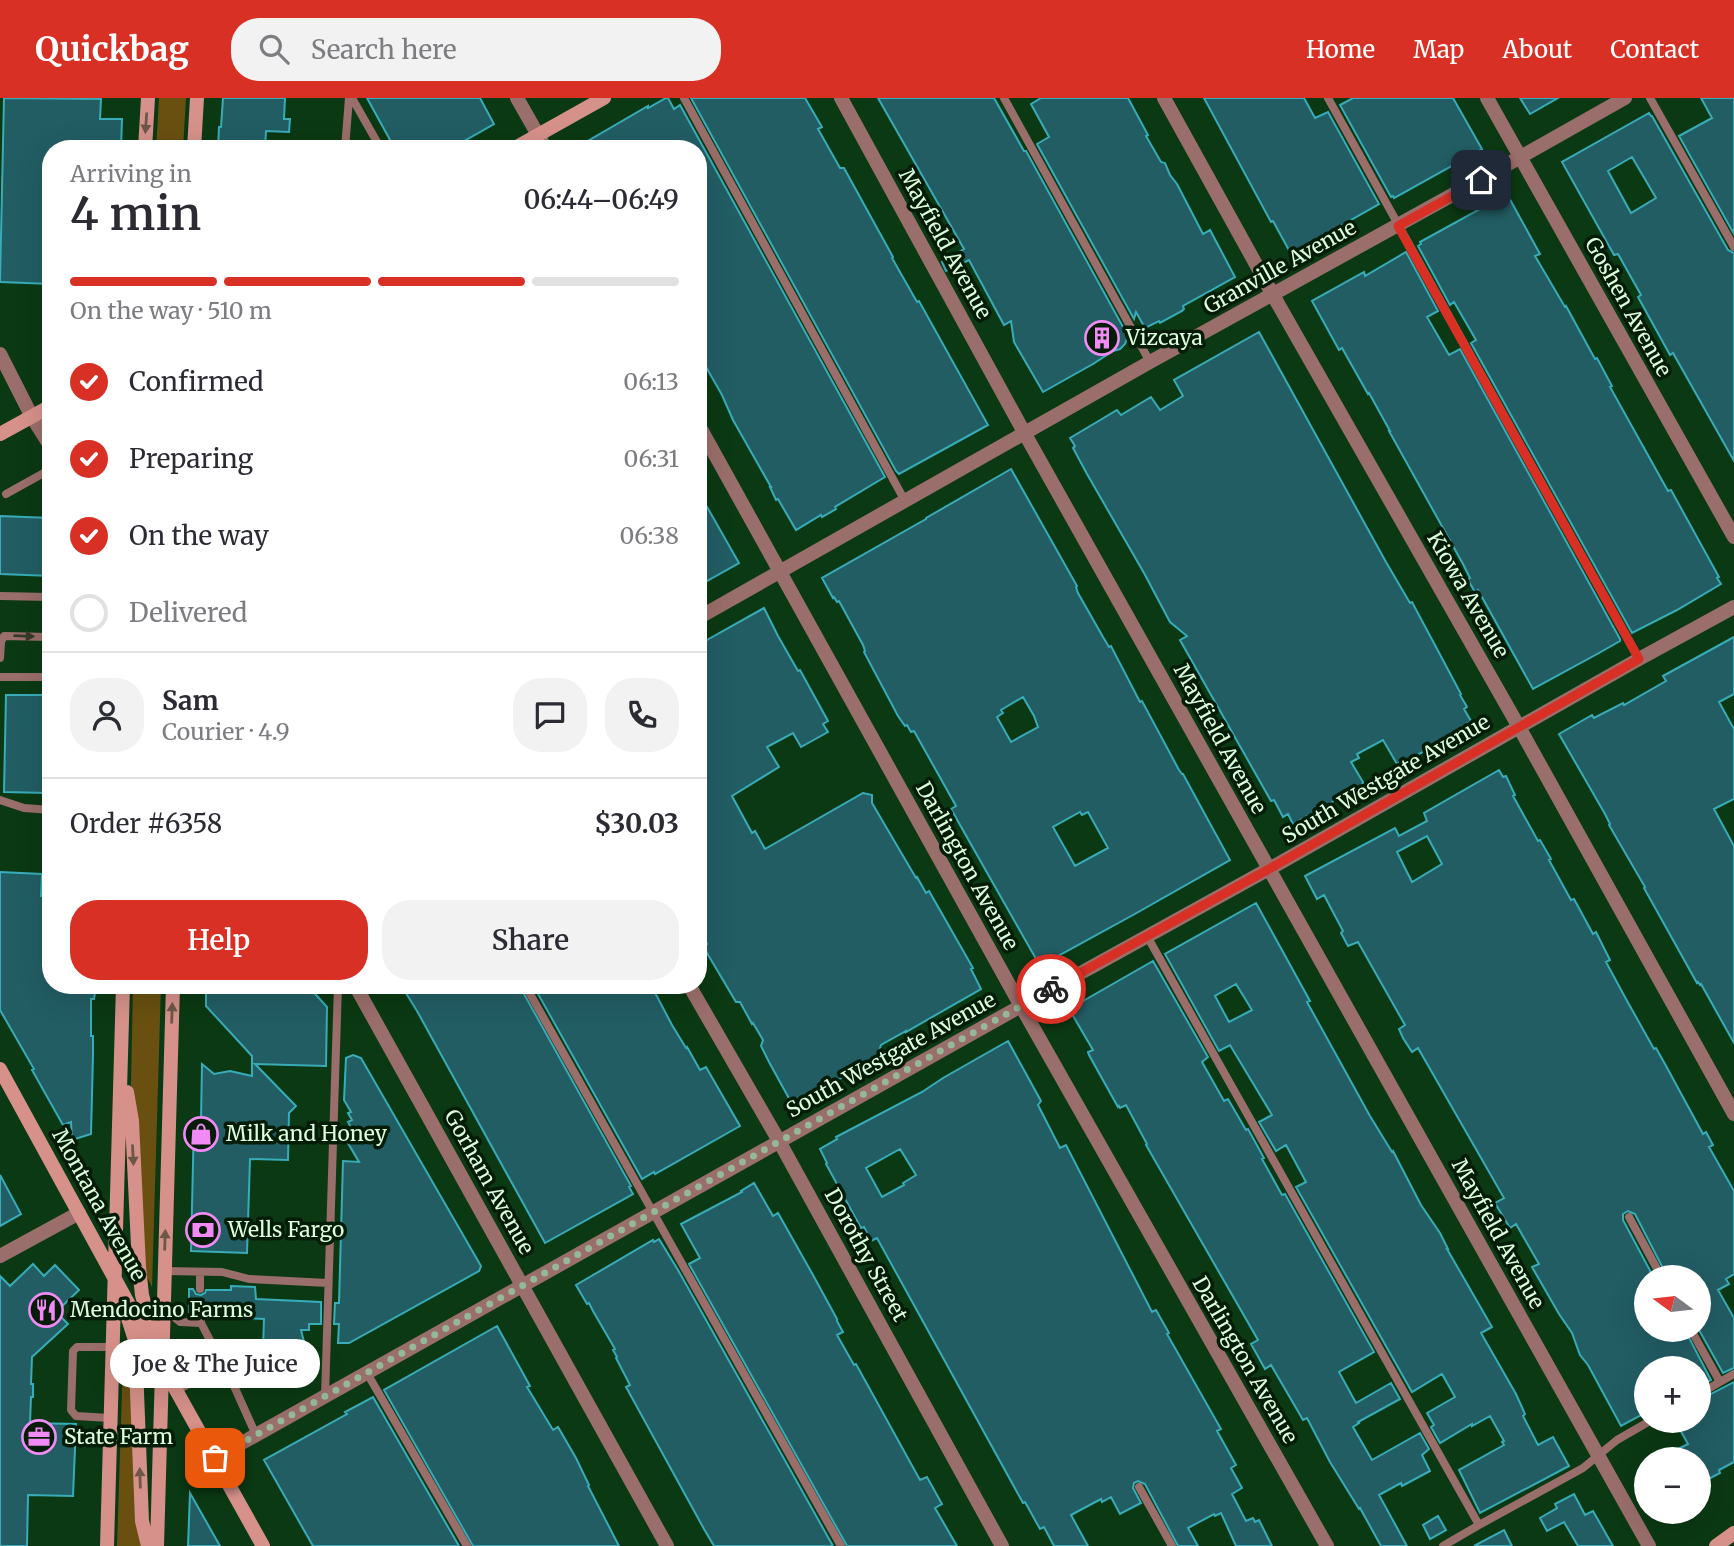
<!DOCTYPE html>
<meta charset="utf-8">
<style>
body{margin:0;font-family:Merriweather,serif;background:#f2f2f3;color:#2b2b33;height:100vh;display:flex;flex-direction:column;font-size:26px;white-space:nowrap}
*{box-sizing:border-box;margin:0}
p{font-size:23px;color:#7c7c81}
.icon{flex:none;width:38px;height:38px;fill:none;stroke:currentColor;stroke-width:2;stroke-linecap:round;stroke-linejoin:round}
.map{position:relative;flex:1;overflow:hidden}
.side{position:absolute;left:42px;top:42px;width:665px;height:854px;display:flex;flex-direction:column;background:#fff;border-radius:28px;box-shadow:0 7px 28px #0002}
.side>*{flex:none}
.needle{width:46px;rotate:285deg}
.fabs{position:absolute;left:1634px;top:1167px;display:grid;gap:14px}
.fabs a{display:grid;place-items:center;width:77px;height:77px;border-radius:50%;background:#fff;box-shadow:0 7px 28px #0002;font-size:35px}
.pin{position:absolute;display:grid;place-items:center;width:60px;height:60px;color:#fff;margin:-30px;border-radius:14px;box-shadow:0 4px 10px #0006}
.courier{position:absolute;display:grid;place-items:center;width:70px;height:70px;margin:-35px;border:5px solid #d93025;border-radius:50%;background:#fff;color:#222;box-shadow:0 2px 9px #0007}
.bubble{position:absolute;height:49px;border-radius:24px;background:#fff;box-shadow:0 7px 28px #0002;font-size:23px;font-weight:600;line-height:49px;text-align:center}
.summary em{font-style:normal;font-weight:600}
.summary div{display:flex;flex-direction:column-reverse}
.summary{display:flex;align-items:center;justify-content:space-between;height:119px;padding:0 28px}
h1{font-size:46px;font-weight:600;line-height:52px}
.bar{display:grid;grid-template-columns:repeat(4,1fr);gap:10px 7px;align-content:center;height:84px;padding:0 28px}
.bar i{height:9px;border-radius:5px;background:#e1e1e2}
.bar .selected{background:#d93025}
.bar p{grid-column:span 4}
.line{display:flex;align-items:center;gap:18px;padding:0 28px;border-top:2px solid #e1e1e2}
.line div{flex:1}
.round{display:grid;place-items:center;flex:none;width:74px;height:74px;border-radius:28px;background:#f2f2f3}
ol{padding:0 28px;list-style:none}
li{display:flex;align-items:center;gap:21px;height:77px}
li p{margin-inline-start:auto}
li .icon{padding:7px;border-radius:50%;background:#d93025;color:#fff;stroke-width:4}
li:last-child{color:#7c7c81}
li i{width:38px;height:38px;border:4px solid #e1e1e2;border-radius:50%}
.primary-button{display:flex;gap:14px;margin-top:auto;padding:14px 28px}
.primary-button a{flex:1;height:80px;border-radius:28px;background:#d93025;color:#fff;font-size:28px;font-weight:600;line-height:80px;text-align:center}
.primary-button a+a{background:#f2f2f3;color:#2b2b33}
header{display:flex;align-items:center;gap:42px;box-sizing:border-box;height:98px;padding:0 35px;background:#d93025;color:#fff}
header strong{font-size:33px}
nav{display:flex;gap:38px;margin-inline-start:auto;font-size:24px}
.search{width:490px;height:63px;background:#f2f2f3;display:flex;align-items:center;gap:18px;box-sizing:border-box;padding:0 24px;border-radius:28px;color:#7c7c81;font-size:26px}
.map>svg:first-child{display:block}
</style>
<header>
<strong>Quickbag</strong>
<div class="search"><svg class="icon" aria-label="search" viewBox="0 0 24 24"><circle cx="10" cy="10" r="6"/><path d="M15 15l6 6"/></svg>Search here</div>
<nav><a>Home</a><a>Map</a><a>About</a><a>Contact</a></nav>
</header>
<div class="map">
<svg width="1734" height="1448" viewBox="0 0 1734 1448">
<rect width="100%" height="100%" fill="#0b3913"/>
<path fill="#695011" d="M159 0H186L183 51H156Z
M133 887H161L152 1189 145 1175 131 986Z
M123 1262 130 1276 141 1448H117Z"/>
<path fill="#225d64" stroke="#38acb9" stroke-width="2" fill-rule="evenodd" d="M4 0 101 1 100 21H122L121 51H51V85H45L43 131H51V186L0 184Z
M223 0H285L284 21H290L289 34 266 33 265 51H218L219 29H221Z
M367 0H480L494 26 450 51H395Z
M666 0H668L674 11 680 7 885 379 835 409 836 411 822 419 821 417 796 432 778 401 776 402 770 389H771L733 322 722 297 706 269 704 270 698 261V51H643L640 44 629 51H574L648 8V10Z
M691 0H805L822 29 818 31 840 70H844L893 159 892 160 917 204 919 203 988 327 899 376 896 373Z
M878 0H994L1024 53H1026L1128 238 1125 246 1120 251 1113 253 1093 266 1043 294 1014 244 1011 223 1004 227 969 162 946 173 942 164 964 151Z
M1041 0H1128L1148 37 1146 38 1161 64 1165 65 1170 77 1177 86 1203 136 1210 132 1235 179 1183 208 1184 211 1182 213 1160 225 1159 223 1145 230 1136 214 1134 221 1037 46 1049 39 1031 6Z
M1204 0H1304L1315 20 1328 14 1379 106 1291 156 1273 123 1271 124Z
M1353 0H1453L1482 51 1394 100 1393 98 1391 99 1340 7Z
M1520 0H1558L1530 16Z
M1701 0H1734V136L1679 38 1712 20Z
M1649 15 1651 18H1652L1728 152 1734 155V363L1673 255 1670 257 1638 199 1641 197 1618 156 1614 157 1562 64ZM1632 59 1656 100 1631 115 1608 73Z
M1507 96 1540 156 1535 158 1565 209 1566 208 1595 261 1597 260 1612 288 1610 289 1668 393 1671 392 1719 479 1717 480 1721 486 1677 512 1632 535 1471 245 1476 242 1454 204 1450 207 1418 148 1421 146 1420 144Z
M1406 154 1438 213 1427 219 1449 257 1460 251 1620 541V543L1599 555 1533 591 1478 492 1475 494 1468 482 1470 480 1463 466 1389 333H1390L1369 295 1368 296 1342 250 1339 252 1312 203 1364 174 1365 178Z
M1259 234 1386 464 1410 505 1412 504 1436 549 1461 596 1460 597 1467 609 1464 611 1471 623 1468 625 1470 628 1401 666 1400 664 1397 666 1383 642 1357 656 1359 660 1351 664 1363 684 1362 687 1293 726 1288 716 1283 719 1274 702 1271 703 1180 542 1187 538 1170 524 1144 475 1087 376 1073 350 1075 348 1070 340 1117 312 1121 317 1151 299 1160 312 1183 298 1174 282Z
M1011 371 1077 488 1076 489 1078 495 1103 539 1109 549 1111 548 1140 604 1142 603 1179 672 1182 676H1183L1230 762 1133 817 1040 868 951 711 956 708 914 633 911 634 907 627 905 628 898 618 864 554 865 553 863 547 839 503 837 504 834 499 833 500 822 480 926 421V420ZM1023 599 1034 618 1038 629 1011 644 997 619 1003 615 1001 612ZM1080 714 1082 717 1088 714 1108 750 1075 768 1053 729Z
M698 393 739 465 698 488Z
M0 418 51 420V478L0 476Z
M764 510 778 538 798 573 800 572 828 623 823 626 828 634 801 649 793 635 767 649 779 669 732 698 752 735 755 733 765 751 863 695 872 697V705L916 780 917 779 926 795 929 793 973 870 971 871 981 891 906 934V933L881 947 877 960 796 1005 791 1004 769 964 761 948 763 942 753 925 752 926 740 904H736L704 850 707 846 698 830V547Z
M1734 539V596L1719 604 1734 631V701L1714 711 1734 748V945L1701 886 1700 887 1698 884 1697 885 1644 790 1645 789 1609 727 1610 726 1605 716 1559 636 1592 617 1594 620 1623 605 1624 607 1666 583 1663 578Z
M6 597H51V684H48V695L4 694Z
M1499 672 1503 679 1506 678 1515 697 1513 698 1538 743 1540 742 1551 761 1549 762 1571 802 1574 801 1593 836 1596 834 1610 862 1606 864 1626 901 1654 951 1656 950 1665 966 1703 1036 1706 1034 1713 1047 1709 1049 1734 1093V1176L1726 1181 1729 1186 1718 1192 1734 1220V1270L1723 1275 1699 1232V1180H1668L1635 1116 1628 1113 1623 1116V1122L1654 1180H1647V1232H1685L1711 1282 1699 1288V1270H1647V1314L1621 1328 1588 1267 1580 1257 1572 1235 1559 1216 1532 1169 1539 1166 1516 1126 1510 1130 1495 1105 1504 1100 1418 950 1412 954 1403 940 1399 931 1405 927 1358 844 1348 848 1341 835 1343 833 1324 797 1317 801 1305 778 1395 730 1399 738 1427 723 1424 715ZM1427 738 1442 766 1412 784 1397 754Z
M0 774 42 776 41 798H51V887H96L94 901H91V938H93V957L91 1036 72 1042 71 1024 63 1027 32 972 34 971 0 912Z
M1256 805 1310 903 1307 904 1370 1018 1392 1054 1393 1053 1421 1107 1440 1135 1448 1151H1447L1492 1229 1481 1235 1516 1296 1525 1316 1523 1318 1538 1347 1553 1339 1569 1368 1480 1415 1459 1372 1504 1347 1502 1344 1504 1343 1490 1318 1472 1328V1326L1440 1345 1431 1329 1434 1327 1427 1315 1455 1299 1442 1276 1412 1294 1296 1089 1306 1084 1286 1047 1276 1053 1259 1024 1272 1017 1230 947 1219 953 1165 856ZM1236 886 1252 912 1229 924 1215 898Z
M1153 863 1208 959 1202 964 1224 1003 1228 1001 1246 1032 1248 1031 1264 1060 1262 1061 1282 1097 1285 1096 1374 1254 1339 1274 1356 1305 1391 1285 1400 1301 1358 1324 1359 1325 1353 1329 1372 1362 1420 1335 1429 1351 1422 1357 1430 1373 1402 1388 1401 1385 1379 1397 1407 1448H1381L1360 1410 1359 1411 1330 1364 1307 1320 1303 1322 1271 1267 1265 1271 1251 1246 1258 1242 1146 1047 1147 1046 1126 1007 1120 1010 1119 1008 1118 1009 1089 957 1088 954 1093 952 1069 911Z
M206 887H307L327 909 326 968 255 966 296 1008 289 1015 288 1062 250 1061 247 1155 191 1153 194 1022 201 1023 202 966 214 976 230 973 252 978V958L206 908Z
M401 887H519L631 1088 629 1089 633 1096 545 1145 417 913Z
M533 887H651L672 927 686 950 687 949 700 972 706 969 740 1028 655 1076 654 1074 642 1081Z
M1008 943 1041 1003 1038 1007 1060 1050 1066 1047 1152 1214 1156 1212 1169 1235 1167 1236 1221 1331 1217 1333 1236 1367 1231 1370 1242 1390 1232 1396 1246 1423 1253 1420 1255 1424 1259 1422 1272 1448H1236L1221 1415 1215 1418 1214 1416 1188 1430 1198 1448H1178L1145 1386 1138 1383 1134 1385 1133 1390 1141 1405 1120 1416 1111 1399 1102 1404 1101 1401 1071 1417 1088 1448H1054L1044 1429 1040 1431 1025 1404 1023 1405 877 1140 871 1143 864 1129 861 1130 826 1066 827 1065 820 1051 837 1041 836 1039 922 994 943 980ZM900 1051 916 1077 903 1085 904 1087 882 1099 866 1070Z
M353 957 361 960 481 1168 479 1173 349 1245H338L339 1226H334L335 1205H339L343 1063 359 1064 345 1040 348 1038 346 1036 353 1033 348 1024 352 1022 348 1015 351 1014 344 1002 346 960Z
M0 1077 21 1116 0 1128Z
M754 1085 773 1118 778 1115 813 1177 837 1221V1223L843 1234 837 1237 854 1267 856 1266 920 1382 927 1379 942 1406 935 1410 957 1448H847L689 1166 700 1160 681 1126 742 1094 741 1093Z
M659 1141 678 1172 833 1448H714L704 1431 626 1289 630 1287 616 1260 617 1259 613 1252 615 1251 593 1213 589 1205 587 1206 576 1187 653 1142 654 1144Z
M33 1166 44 1178 55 1167 79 1192 56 1214 68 1226 32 1259 31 1286H33V1299H31L30 1325 76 1326 73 1398 28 1397 27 1448H0V1178L10 1188Z
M231 1188 255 1189 256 1201 321 1204V1226H309V1232H301L311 1272 287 1278 288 1282 273 1286 263 1250 264 1221 230 1219V1215L208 1214 206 1210 202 1208 197 1209 194 1214H189V1191H193L196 1196 201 1197 205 1195 206 1192H231Z
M497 1228 530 1288 527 1289 553 1332 558 1329 576 1360 589 1387 588 1388 619 1448H473L384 1292Z
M1734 1284V1364L1719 1372 1720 1375 1699 1386V1362H1656L1688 1346 1678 1328 1686 1323H1699V1302Z
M373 1299 459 1448H313L264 1362 347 1316 345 1314Z
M190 1395 220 1448H188Z
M1574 1396 1585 1417 1593 1413 1613 1448H1578L1564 1424 1547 1433 1540 1420 1557 1410 1555 1406Z
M1438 1418 1446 1432 1430 1441 1423 1427Z
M1504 1432 1512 1448H1474Z"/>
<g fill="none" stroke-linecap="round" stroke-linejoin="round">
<path stroke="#9a6e6a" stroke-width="8" d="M352 0 381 51
M684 0 905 403
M1004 0 1150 264
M1328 0 1639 561
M1650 0 1734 149
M345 51 349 0
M6 396 51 371
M0 498 51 499
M0 560 1 544 4 538 51 539
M0 579H51
M0 702 24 710 51 712
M1147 838 1479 1427 1583 1370 1617 1342 1650 1323
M525 887 841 1448
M1629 1119 1662 1180
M164 1173 222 1174 249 1181 328 1185
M200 1191V1174
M164 1211 180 1224 201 1225
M201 1214V1225L234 1288 256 1337
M1691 1232 1720 1284
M367 1275 467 1448
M176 1293 222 1267
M1699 1296 1734 1276
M325 1298 338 887
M110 1320 76 1318 71 1312 73 1253 77 1249H113
M1139 1389 1172 1448
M1443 1448 1479 1427"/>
<path stroke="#9a6e6a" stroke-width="14" d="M517 0 546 51
M841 0 1025 336 1649 1448
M1164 0 1273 197 1519 629 1734 1016
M1487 0 1734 439
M0 256 32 319 51 349
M698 326 1021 908 1327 1448
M698 520 1150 264 1501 70 1625 0
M355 887 667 1448
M689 887 779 1043 1002 1448
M0 1158 79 1115
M215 1360 1021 908 1269 771 1639 561 1734 509"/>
<path stroke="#d6918a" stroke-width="14" d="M145 51 148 0
M194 51 197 0
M513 51 604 0
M0 336 51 308
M0 971 162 1267 263 1448
M127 994 132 1023 139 1169 142 1197 154 1241
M126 1214 135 1242 142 1423 148 1448
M107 1448 123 887
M157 1448 173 887
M1716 1448 1734 1435"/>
</g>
<defs><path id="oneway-solid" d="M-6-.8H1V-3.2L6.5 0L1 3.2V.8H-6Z" transform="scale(1.75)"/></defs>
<g fill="#6e5749">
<use href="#oneway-solid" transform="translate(146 25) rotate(94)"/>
<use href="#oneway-solid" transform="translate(172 915) rotate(-88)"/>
<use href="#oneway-solid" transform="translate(133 1057) rotate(87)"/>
<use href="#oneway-solid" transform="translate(165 1142) rotate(-88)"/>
<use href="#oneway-solid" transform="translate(140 1380) rotate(-92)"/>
</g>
<use fill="#39392a" href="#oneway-solid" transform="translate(24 538) rotate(2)"/>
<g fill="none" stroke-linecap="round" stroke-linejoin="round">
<path stroke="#94b898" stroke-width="7" stroke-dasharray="0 12.6" d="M215 1360 1051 891"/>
<path stroke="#d93025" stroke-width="9" d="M1051 891 1269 771 1639 561 1398 128 1481 82"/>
</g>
<defs>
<g id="building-ring" transform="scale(1.75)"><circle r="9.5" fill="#051d08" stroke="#f18af4" stroke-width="1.5"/><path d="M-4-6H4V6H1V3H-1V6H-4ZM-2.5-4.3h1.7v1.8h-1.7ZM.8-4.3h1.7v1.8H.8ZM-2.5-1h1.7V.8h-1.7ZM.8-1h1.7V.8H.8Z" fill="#f18af4"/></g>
<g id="shop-ring" transform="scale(1.75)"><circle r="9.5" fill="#051d08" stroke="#f18af4" stroke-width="1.5"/><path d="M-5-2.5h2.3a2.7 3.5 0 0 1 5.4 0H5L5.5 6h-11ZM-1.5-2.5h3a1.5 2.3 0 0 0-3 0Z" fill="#f18af4"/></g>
<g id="bank-ring" transform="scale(1.75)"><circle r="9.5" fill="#051d08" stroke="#f18af4" stroke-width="1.5"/><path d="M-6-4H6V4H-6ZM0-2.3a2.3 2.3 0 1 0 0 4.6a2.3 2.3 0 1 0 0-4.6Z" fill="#f18af4"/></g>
<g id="restaurant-ring" transform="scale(1.75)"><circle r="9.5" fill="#051d08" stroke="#f18af4" stroke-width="1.5"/><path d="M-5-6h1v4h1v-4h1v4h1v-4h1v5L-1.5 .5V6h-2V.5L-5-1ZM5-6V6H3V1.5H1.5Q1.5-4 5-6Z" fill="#f18af4"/></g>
<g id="office-ring" transform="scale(1.75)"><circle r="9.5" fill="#051d08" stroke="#f18af4" stroke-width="1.5"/><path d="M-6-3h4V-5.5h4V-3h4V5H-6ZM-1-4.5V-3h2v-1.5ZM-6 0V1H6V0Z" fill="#f18af4"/></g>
</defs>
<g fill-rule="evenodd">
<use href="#building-ring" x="1102" y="240"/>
<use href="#shop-ring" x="201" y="1036"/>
<use href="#bank-ring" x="203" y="1132"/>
<use href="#restaurant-ring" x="46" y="1212"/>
<use href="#office-ring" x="39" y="1339"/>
</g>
<g text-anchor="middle" stroke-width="7" stroke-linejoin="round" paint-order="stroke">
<g font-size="21" fill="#defddf" stroke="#051d08">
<text transform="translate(945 146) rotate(61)" y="7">Mayfield Avenue</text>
<text transform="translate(1280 169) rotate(-29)" y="7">Granville Avenue</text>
<text transform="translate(1628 209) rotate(61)" y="7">Goshen Avenue</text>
<text transform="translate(1468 497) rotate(60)" y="7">Kiowa Avenue</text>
<text transform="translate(1220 641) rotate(61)" y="7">Mayfield Avenue</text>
<text transform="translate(1386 681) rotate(-30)" y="7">South Westgate Avenue</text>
<text transform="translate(967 768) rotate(61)" y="7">Darlington Avenue</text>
<text transform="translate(891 957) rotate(-29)" y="7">South Westgate Avenue</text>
<text transform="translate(489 1084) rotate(61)" y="7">Gorham Avenue</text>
<text transform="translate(99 1107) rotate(61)" y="7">Montana Avenue</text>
<text transform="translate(1498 1136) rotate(61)" y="7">Mayfield Avenue</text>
<text transform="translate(866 1157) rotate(61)" y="7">Dorothy Street</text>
<text transform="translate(1245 1262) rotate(60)" y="7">Darlington Avenue</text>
</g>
<g font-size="21" fill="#defddf" stroke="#051d08" text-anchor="start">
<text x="1126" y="247">Vizcaya</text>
<text x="226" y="1043">Milk and Honey</text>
<text x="228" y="1139">Wells Fargo</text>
<text x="70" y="1219">Mendocino Farms</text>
<text x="64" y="1346">State Farm</text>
</g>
</g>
</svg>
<div class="fabs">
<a><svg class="needle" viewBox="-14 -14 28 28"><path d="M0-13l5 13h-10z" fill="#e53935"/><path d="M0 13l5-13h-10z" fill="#7c7c81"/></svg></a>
<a>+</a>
<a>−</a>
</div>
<div class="pin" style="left:215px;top:1360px;background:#ea580c"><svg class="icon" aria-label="bag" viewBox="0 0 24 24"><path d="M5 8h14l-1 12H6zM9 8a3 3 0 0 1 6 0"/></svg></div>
<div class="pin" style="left:1481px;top:82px;background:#1f2937"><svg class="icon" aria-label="home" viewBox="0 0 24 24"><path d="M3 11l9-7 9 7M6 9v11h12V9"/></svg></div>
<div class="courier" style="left:1051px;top:891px"><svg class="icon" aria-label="bike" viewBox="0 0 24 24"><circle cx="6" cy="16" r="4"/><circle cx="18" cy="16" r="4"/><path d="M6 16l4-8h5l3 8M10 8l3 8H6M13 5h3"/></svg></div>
<div class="bubble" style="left:110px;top:1241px;width:210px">Joe &amp; The Juice</div>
<section class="side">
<div class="summary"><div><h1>4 min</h1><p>Arriving in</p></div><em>06:44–06:49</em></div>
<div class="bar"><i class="selected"></i><i class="selected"></i><i class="selected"></i><i></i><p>On the way · 510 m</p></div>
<ol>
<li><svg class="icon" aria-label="check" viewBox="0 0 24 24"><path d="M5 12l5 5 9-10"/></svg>Confirmed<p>06:13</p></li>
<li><svg class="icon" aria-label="check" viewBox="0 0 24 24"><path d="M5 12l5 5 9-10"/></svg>Preparing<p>06:31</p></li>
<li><svg class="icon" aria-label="check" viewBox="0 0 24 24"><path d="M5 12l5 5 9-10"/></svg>On the way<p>06:38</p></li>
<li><i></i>Delivered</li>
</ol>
<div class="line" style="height:126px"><a class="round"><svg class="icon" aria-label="person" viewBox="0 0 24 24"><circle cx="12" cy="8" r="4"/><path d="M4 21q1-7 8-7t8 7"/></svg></a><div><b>Sam</b><p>Courier · 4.9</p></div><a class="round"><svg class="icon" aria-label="chat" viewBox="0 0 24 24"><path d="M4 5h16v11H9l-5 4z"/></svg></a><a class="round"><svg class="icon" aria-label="phone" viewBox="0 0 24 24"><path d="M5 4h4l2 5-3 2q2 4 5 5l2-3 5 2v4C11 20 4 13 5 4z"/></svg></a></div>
<div class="line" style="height:91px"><div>Order #6358</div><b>$30.03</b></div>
<div class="primary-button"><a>Help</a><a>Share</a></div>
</section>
</div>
